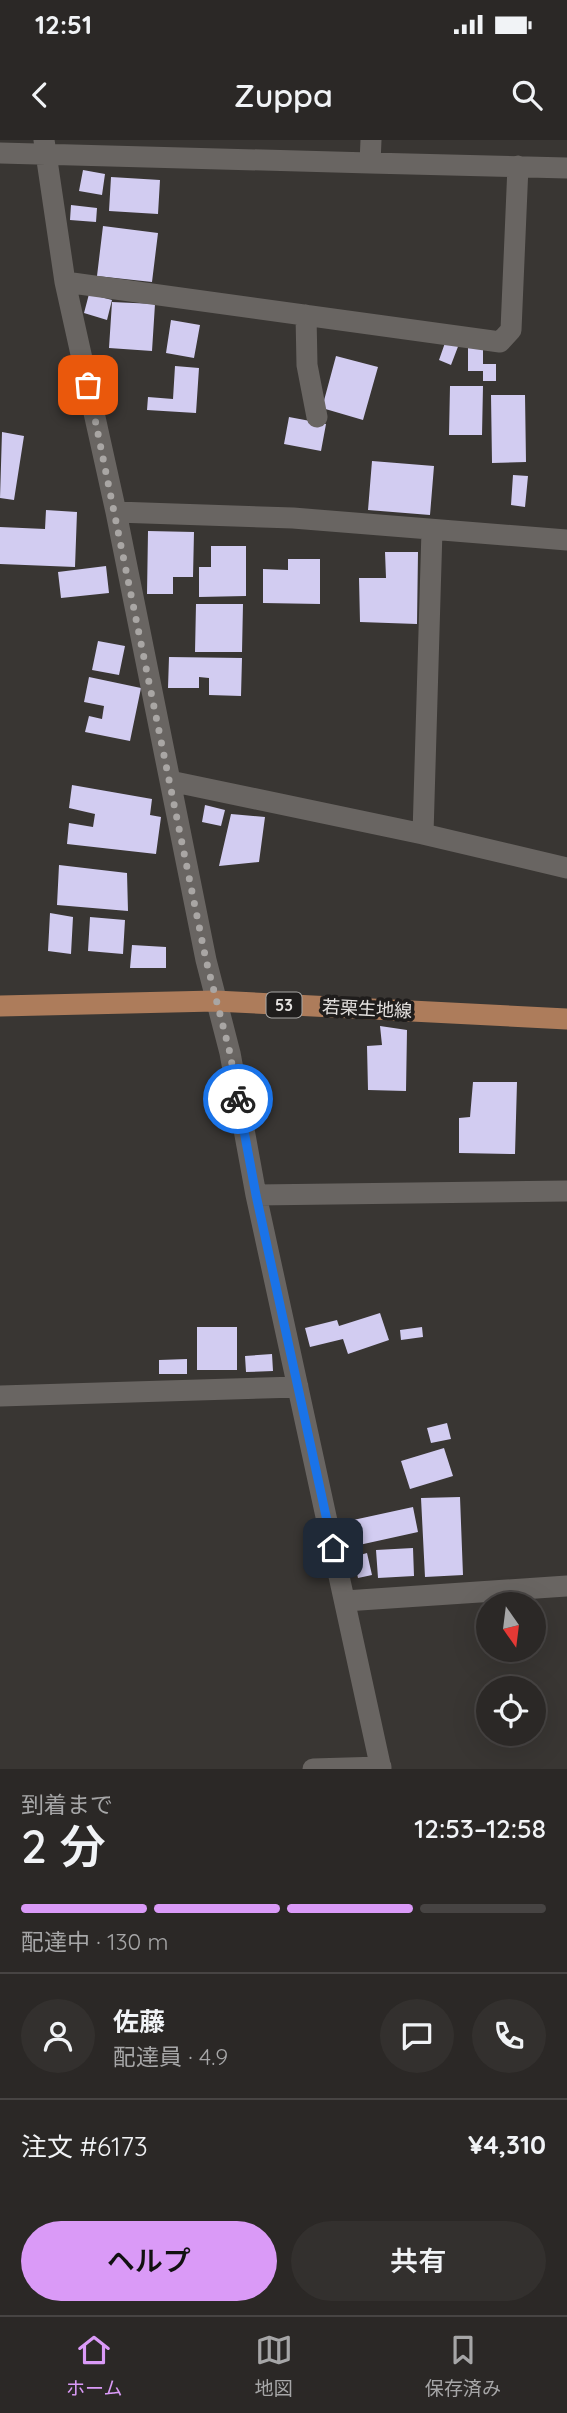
<!DOCTYPE html>
<html lang="ja">
<meta charset="utf-8">
<style>
body{margin:0;font-family:Quicksand,"Noto Sans JP",sans-serif;background:#33302e;color:#f1f3f6;height:100vh;display:flex;flex-direction:column;font-size:26px;white-space:nowrap}
*{box-sizing:border-box;margin:0}
p{font-size:23px;color:#a6a6a7}
.icon{flex:none;width:38px;height:38px;fill:none;stroke:currentColor;stroke-width:2;stroke-linecap:round;stroke-linejoin:round}
.map{position:relative;height:1629px;overflow:hidden}
.sheet{display:flex;flex-direction:column;background:#2b2826;flex:1}
.sheet>*{flex:none}
.needle{width:46px;rotate:166deg}
.controls{position:absolute;left:476px;top:1452px;display:grid;gap:14px}
.controls a{display:grid;place-items:center;width:70px;height:70px;border-radius:50%;background:#2b2826;box-shadow:0 7px 28px #0002,0 0 0 2px #474443;font-size:35px}
.pin{position:absolute;display:grid;place-items:center;width:60px;height:60px;color:#fff;margin:-30px;border-radius:14px;box-shadow:0 4px 10px #0006}
.courier{position:absolute;display:grid;place-items:center;width:70px;height:70px;margin:-35px;border:5px solid #1a73e8;border-radius:50%;background:#fff;color:#222;box-shadow:0 2px 9px #0007}
.head em{font-style:normal;font-weight:600}
.head div{display:flex;flex-direction:column-reverse}
.head{display:flex;align-items:center;justify-content:space-between;height:119px;padding:0 21px}
h1{font-size:46px;font-weight:600;line-height:52px}
.bar{display:grid;grid-template-columns:repeat(4,1fr);gap:10px 7px;align-content:center;height:84px;padding:0 21px}
.bar i{height:9px;border-radius:5px;background:#474443}
.bar .active{background:#da9af7}
.bar p{grid-column:span 4}
.line{display:flex;align-items:center;gap:18px;padding:0 21px;border-top:2px solid #474443}
.line div{flex:1}
.round{display:grid;place-items:center;flex:none;width:74px;height:74px;border-radius:37px;background:#33302e}
.action{display:flex;gap:14px;margin-top:auto;padding:14px 21px}
.action a{flex:1;height:80px;border-radius:42px;background:#da9af7;color:#111;font-size:28px;font-weight:600;line-height:80px;text-align:center}
.action a+a{background:#33302e;color:#f1f3f6}
.status{display:flex;justify-content:space-between;align-items:center;height:49px;padding:0 35px;background:#2b2826;direction:ltr}
.status svg{height:19px;fill:currentColor}
header{display:flex;justify-content:space-between;align-items:center;height:91px;padding:0 21px;background:#2b2826;font-size:32px;font-weight:600}
.menu{display:flex;justify-content:space-around;align-items:center;height:98px;border-top:2px solid #474443;background:#2b2826;font-size:19px;color:#a6a6a7}
.menu a{display:grid;justify-items:center;gap:4px}
.menu .active{color:#da9af7}
.map>svg:first-child{display:block}
</style>
<div class="status"><b>12:51</b><svg viewBox="0 0 49 12"><path d="M0 12V9h3v3zM5 12V6h3v6zM10 12V3h3v9zM15 12V0h3v12zM26 1h20v11H26zM47 4h2v5h-2z"/></svg></div>
<header><svg class="icon" aria-label="back" viewBox="0 0 24 24"><path d="M15 5l-7 7 7 7"/></svg>Zuppa<svg class="icon" aria-label="search" viewBox="0 0 24 24"><circle cx="10" cy="10" r="6"/><path d="M15 15l6 6"/></svg></header>
<div class="map">
<svg width="567" height="1629" viewBox="0 0 567 1629">
<rect width="100%" height="100%" fill="#393633"/>
<path fill="#d2ccf1" d="M83 30 105 34 102 55 79 51Z
M111 37 160 40 158 74 109 71Z
M71 65 97 68 96 82 70 80Z
M103 86 158 93 152 142 97 136Z
M89 154 112 160 107 180 84 173Z
M112 162 155 164 152 211 109 208Z
M171 180 200 185 194 218 166 213Z
M446 200 459 204 451 225 439 220Z
M468 208H483V224H496V241H483V231H468Z
M336 216 378 227 363 280 322 268Z
M175 226 199 228 196 273 147 270 148 257 173 259Z
M450 246H483L482 295H449Z
M491 255H525L526 322 492 323Z
M289 277 326 284 321 311 284 304Z
M2 292 24 296 14 360 0 358Z
M372 321 434 326 430 375 368 370Z
M513 335 528 336 525 367 511 365Z
M46 370 77 372 75 427 0 424V387L45 389Z
M148 391 194 392 193 437H173V454H147Z
M211 406H246V456L199 457V427H211Z
M385 412H418L417 484 360 482 359 438H386Z
M288 419H320V464L263 463V429L288 430Z
M106 426 109 453 61 458 58 432Z
M196 464H243L242 512H195Z
M98 501 125 506 119 535 92 530Z
M169 517 242 518 241 556 209 555V538L199 537V548H168Z
M89 537 141 548 130 601 85 592 89 576 102 579 104 566 84 562Z
M72 645 152 659 150 675 161 677 156 714 67 704 69 683 93 687 95 674 69 668Z
M205 665 225 670 221 686 202 682Z
M231 674 265 677 259 722 219 726Z
M59 725 127 733 128 771 57 765Z
M50 773 73 777 71 814 48 811Z
M90 777 125 780 123 814 88 811Z
M132 805 166 807V828H130Z
M380 886 407 890 406 951 368 950 367 906 382 905Z
M473 942H517L515 1014 459 1013V978L470 977Z
M380 1173 389 1200 348 1214 343 1199 310 1207 305 1188 337 1180 339 1186Z
M197 1187H237V1230H197Z
M422 1187 423 1197 401 1200 400 1190Z
M272 1214 273 1231 246 1232 245 1216Z
M187 1219V1234H159V1220Z
M447 1283 451 1299 431 1303 427 1288Z
M444 1308 453 1336 410 1349 401 1321Z
M460 1357 463 1435 425 1437 421 1358Z
M413 1367 418 1392 350 1407 344 1382Z
M413 1408 414 1436 378 1438 376 1410Z
M367 1413 372 1435 358 1438 353 1417Z"/>
<g fill="none" stroke-linecap="round" stroke-linejoin="round">
<path stroke="#696562" stroke-width="21" d="M44 0 65 142 116 372 206 820 230 913 256 1055 381 1629
M0 13 370 23 371 0
M370 23 567 28
M65 142 500 202 511 190 518 26
M306 175 307 225 317 277
M116 372 293 378 567 400
M432 390 423 694 567 728
M170 641 423 694
M256 1055 567 1051
M0 1256 298 1247
M345 1461 567 1446
M313 1629 381 1627"/>
<path stroke="#ad7c5b" stroke-width="21" d="M0 866 215 861 567 879"/>
</g>
<g fill="none" stroke-linecap="round" stroke-linejoin="round">
<path stroke="#a9a6a4" stroke-width="7" stroke-dasharray="0 12.6" d="M88 245 206 820 230 913 238 959"/>
<path stroke="#1a73e8" stroke-width="9" d="M238 959 256 1055 333 1408"/>
</g>
<g text-anchor="middle" stroke-width="7" stroke-linejoin="round" paint-order="stroke">
<rect fill="#1f1d1c" stroke="#aaa8a6" stroke-width="2" x="266.5" y="852.5" width="35" height="25" rx="5"/>
<g font-size="16" font-weight="bold" fill="#e6e3e1">
<text x="284" y="871">53</text>
</g>
<g font-size="18" fill="#e6e3e1" stroke="#1f1d1c">
<text transform="translate(367 869) rotate(3)" y="6">若栗生地線</text>
</g>
</g>
</svg>
<div class="controls">
<a><svg class="needle" viewBox="-14 -14 28 28"><path d="M0-13l5 13h-10z" fill="#e53935"/><path d="M0 13l5-13h-10z" fill="#a6a6a7"/></svg></a>
<a><svg class="icon" aria-label="locate" viewBox="0 0 24 24"><circle cx="12" cy="12" r="6"/><path d="M12 2v4M12 18v4M2 12h4M18 12h4"/></svg></a>
</div>
<div class="pin" style="left:88px;top:245px;background:#ea580c"><svg class="icon" aria-label="bag" viewBox="0 0 24 24"><path d="M5 8h14l-1 12H6zM9 8a3 3 0 0 1 6 0"/></svg></div>
<div class="pin" style="left:333px;top:1408px;background:#1f2937"><svg class="icon" aria-label="home" viewBox="0 0 24 24"><path d="M3 11l9-7 9 7M6 9v11h12V9"/></svg></div>
<div class="courier" style="left:238px;top:959px"><svg class="icon" aria-label="bike" viewBox="0 0 24 24"><circle cx="6" cy="16" r="4"/><circle cx="18" cy="16" r="4"/><path d="M6 16l4-8h5l3 8M10 8l3 8H6M13 5h3"/></svg></div>
</div>
<section class="sheet">
<div class="head"><div><h1>2 分</h1><p>到着まで</p></div><em>12:53–12:58</em></div>
<div class="bar"><i class="active"></i><i class="active"></i><i class="active"></i><i></i><p>配達中 · 130 m</p></div>
<div class="line" style="height:126px"><a class="round"><svg class="icon" aria-label="person" viewBox="0 0 24 24"><circle cx="12" cy="8" r="4"/><path d="M4 21q1-7 8-7t8 7"/></svg></a><div><b>佐藤</b><p>配達員 · 4.9</p></div><a class="round"><svg class="icon" aria-label="chat" viewBox="0 0 24 24"><path d="M4 5h16v11H9l-5 4z"/></svg></a><a class="round"><svg class="icon" aria-label="phone" viewBox="0 0 24 24"><path d="M5 4h4l2 5-3 2q2 4 5 5l2-3 5 2v4C11 20 4 13 5 4z"/></svg></a></div>
<div class="line" style="height:91px"><div>注文 #6173</div><b>¥4,310</b></div>
<div class="action"><a>ヘルプ</a><a>共有</a></div>
</section>
<nav class="menu">
<a class="active"><svg class="icon" aria-label="home" viewBox="0 0 24 24"><path d="M3 11l9-7 9 7M6 9v11h12V9"/></svg>ホーム</a>
<a><svg class="icon" aria-label="map" viewBox="0 0 24 24"><path d="M3 6l6-2 6 2 6-2v14l-6 2-6-2-6 2zM9 4v14M15 6v14"/></svg>地図</a>
<a><svg class="icon" aria-label="saved" viewBox="0 0 24 24"><path d="M7 4h10v16l-5-4-5 4z"/></svg>保存済み</a>
</nav>
